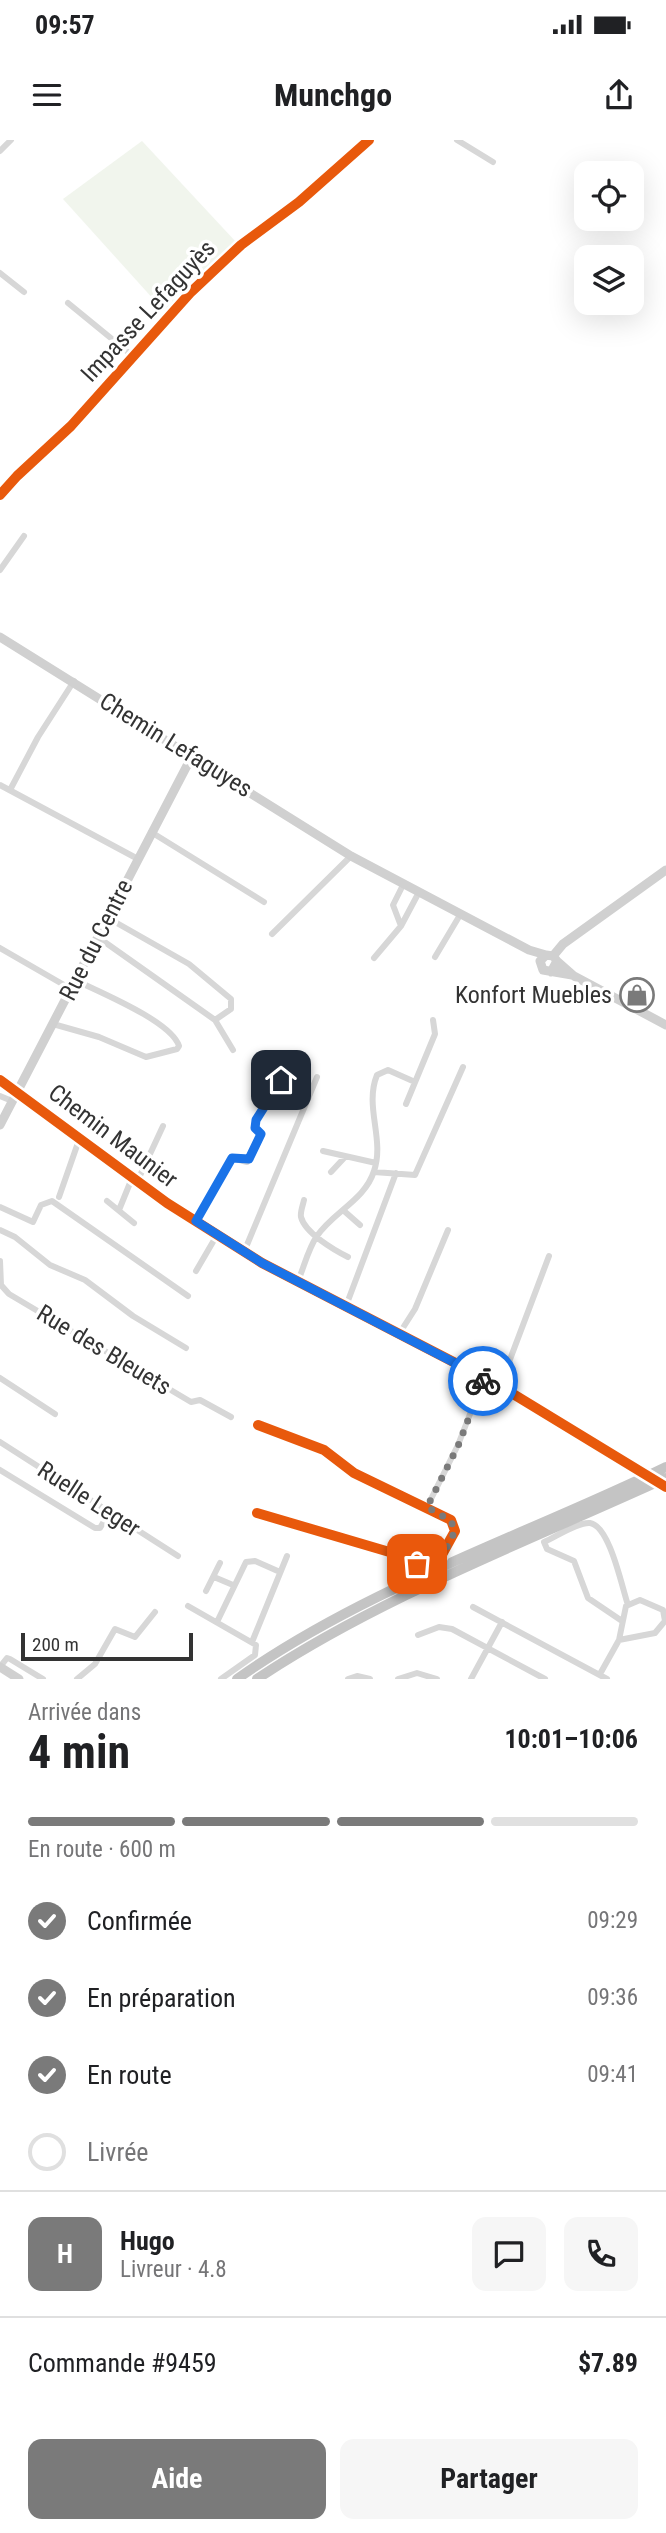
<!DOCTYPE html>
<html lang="fr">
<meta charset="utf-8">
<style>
body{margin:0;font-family:"Roboto Condensed",sans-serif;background:#f6f6f6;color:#202124;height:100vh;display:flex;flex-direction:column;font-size:26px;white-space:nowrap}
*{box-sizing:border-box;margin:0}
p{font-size:23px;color:#757577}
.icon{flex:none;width:38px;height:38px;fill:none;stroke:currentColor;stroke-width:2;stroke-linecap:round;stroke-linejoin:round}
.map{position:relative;height:1539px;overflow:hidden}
.side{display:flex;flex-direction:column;background:#fff;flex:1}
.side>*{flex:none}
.buttons{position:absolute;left:574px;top:21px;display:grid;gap:14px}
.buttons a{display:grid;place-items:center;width:70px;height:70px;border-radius:14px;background:#fff;box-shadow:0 7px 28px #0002;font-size:35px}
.scale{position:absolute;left:21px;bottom:18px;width:172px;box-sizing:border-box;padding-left:7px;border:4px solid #333;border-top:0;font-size:19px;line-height:24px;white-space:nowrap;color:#333;-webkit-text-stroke:5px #fff;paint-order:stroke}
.pin{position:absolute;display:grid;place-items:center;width:60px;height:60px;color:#fff;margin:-30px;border-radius:14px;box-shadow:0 4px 10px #0006}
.courier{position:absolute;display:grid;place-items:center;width:70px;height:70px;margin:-35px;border:5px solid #1a73e8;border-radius:50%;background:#fff;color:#222;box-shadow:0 2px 9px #0007}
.overview em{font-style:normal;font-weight:700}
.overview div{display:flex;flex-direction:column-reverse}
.overview{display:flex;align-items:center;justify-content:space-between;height:119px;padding:0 28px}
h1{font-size:46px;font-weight:700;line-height:52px}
.bar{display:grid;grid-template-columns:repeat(4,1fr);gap:10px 7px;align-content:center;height:84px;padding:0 28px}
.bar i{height:9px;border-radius:5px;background:#e0e0e0}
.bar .current{background:#7a7a7a}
.bar p{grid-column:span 4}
.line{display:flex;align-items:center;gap:18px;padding:0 28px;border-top:2px solid #e0e0e0}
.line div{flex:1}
.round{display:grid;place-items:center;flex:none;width:74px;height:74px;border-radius:14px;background:#f6f6f6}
ol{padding:0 28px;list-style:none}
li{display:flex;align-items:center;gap:21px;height:77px}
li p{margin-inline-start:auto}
li .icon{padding:7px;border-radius:50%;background:#7a7a7a;color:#fff;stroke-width:4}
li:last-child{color:#757577}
li i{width:38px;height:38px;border:4px solid #e0e0e0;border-radius:50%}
.primary-button{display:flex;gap:14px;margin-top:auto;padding:14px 28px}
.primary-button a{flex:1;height:80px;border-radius:14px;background:#7a7a7a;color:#fff;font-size:28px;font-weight:700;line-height:80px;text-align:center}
.primary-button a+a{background:#f6f6f6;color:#202124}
.status{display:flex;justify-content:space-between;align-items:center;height:49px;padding:0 35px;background:#fff;direction:ltr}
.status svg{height:19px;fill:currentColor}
header{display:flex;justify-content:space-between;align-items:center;height:91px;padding:0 28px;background:#fff;font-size:32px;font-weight:700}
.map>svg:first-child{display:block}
</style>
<div class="status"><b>09:57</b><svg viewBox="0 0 49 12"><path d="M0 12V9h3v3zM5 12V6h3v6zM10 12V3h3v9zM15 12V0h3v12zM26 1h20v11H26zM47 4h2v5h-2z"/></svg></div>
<header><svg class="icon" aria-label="menu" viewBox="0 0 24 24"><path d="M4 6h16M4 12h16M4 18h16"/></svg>Munchgo<svg class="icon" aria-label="share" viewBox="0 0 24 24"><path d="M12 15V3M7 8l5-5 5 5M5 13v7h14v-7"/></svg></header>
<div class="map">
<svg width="666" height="1539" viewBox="0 0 666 1539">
<rect width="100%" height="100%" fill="#fff"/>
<path fill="#f1f5ed" d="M142 1 236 102 165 172 63 59Z"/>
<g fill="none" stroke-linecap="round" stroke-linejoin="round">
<path stroke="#d7d7d7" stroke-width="6" d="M457 0 493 22
M0 11 11 0
M0 133 24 152
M68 163 134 217
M0 355 17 336 71 286 191 152 241 105 299 62 369 0
M0 430 24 396
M0 645 138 719
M10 650 38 597 74 541
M151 692 264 762
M108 778 189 824 231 859V869L215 880
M401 786 393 765 403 745
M272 794 351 716
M99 798 215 880 233 910
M0 808 71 849
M435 817 460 775
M374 818 401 786 418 754
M53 884 99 897 146 917 177 909 179 906C171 881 99 852 75 840
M0 940 167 1063 262 1123 500 1246 639 1333
M0 956 12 961
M406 964 435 894 433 880
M323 1011 376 1023
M331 1032 345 1017
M374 1032 415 1035 463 927
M137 1042 163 986
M59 1057 80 997
M304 1060C303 1065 300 1072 301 1077 305 1093 334 1110 348 1117
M107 1061 134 1083
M0 1067 33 1082 41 1065 52 1061 188 1156
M119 1070 132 1038
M343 1070 360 1085
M196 1081 232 1018 247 1022 249 1019 261 994 255 987 256 980 281 940
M0 1090 15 1097 50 1125 85 1140 133 1176 186 1208
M244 1112 317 937
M0 1121 1 1145 9 1154 191 1262 200 1260 231 1277
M196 1131 217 1095
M298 1141C304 1127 308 1109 317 1096 333 1072 365 1060 374 1031 385 999 364 967 377 935L388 930 415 942
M346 1166 396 1033
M399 1194 415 1169 448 1090
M0 1238 55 1274
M500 1246 549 1116
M0 1302 178 1416
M0 1330 95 1388H100L110 1371
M427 1367 458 1305 484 1238
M257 1373 403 1416 423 1425 439 1420 455 1391 451 1380 354 1333 324 1310 258 1285
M214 1437 233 1445
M206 1451 220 1423
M188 1466 256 1505 255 1515 221 1539
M473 1467 607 1539
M622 1481 588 1458 574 1421 547 1409 544 1402C556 1397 577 1382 590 1383 610 1386 622 1448 628 1465
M217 1482 246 1422 255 1421 280 1432
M418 1495 439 1487 452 1489 545 1539
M252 1502 287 1416
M0 1527 7 1518 10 1519 43 1539
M600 1534 619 1500 626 1466 640 1460 663 1470 665 1481 655 1493 619 1500
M77 1539 95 1524 115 1489 135 1497 155 1472
M348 1539 357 1536 370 1539
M398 1539 417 1533 437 1539
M471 1539 502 1482"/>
<path stroke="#d0d0d0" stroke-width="9" d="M0 497 351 716 529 810 546 815
M553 816 563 804 666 730
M557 821 574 836 666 885
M551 832 557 821 553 816 546 815 540 821 543 830 572 835
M0 985 192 616
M0 1527 19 1539"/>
<path stroke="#c4c4c4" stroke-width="10" d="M237 1539C367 1447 524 1396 666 1327
M257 1539C380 1457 531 1400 666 1338"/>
<g stroke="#fff" stroke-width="15">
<path id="cycleway" d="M0 355 17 336 71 286 191 152 241 105 299 62 369 0
M0 940 167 1063 262 1123 500 1246 666 1347
M257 1373 403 1416 423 1425 439 1420 455 1391 451 1380 354 1333 324 1310 258 1285"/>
</g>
<use href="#cycleway" stroke="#e8590c" stroke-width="10"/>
</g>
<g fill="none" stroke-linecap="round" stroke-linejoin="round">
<path stroke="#7a7a7a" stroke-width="7" stroke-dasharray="0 12.6" d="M417 1424C440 1428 446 1408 455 1391L451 1381 427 1367 458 1306 483 1241"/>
<path stroke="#1a73e8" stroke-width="9" d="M281 940 256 980 255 988 261 994 249 1019 232 1018 196 1081 262 1123 484 1238 483 1241"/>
</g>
<defs>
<g id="shop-ring" transform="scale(1.75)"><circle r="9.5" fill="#fff" stroke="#7a7a7a" stroke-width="1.5"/><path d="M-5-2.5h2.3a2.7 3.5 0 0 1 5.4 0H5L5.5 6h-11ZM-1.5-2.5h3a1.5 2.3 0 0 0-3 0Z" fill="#7a7a7a"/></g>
</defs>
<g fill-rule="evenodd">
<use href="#shop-ring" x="637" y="855"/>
</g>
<g text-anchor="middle" stroke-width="7" stroke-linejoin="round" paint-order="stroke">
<g font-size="24" fill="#333" stroke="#fff">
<text transform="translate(148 171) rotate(-47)" y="8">Impasse Lefaguyès</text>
<text transform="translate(176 605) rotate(32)" y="8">Chemin Lefaguyes</text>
<text transform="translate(96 800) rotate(-63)" y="8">Rue du Centre</text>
<text transform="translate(113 996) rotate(37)" y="8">Chemin Maunier</text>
<text transform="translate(104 1210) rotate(31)" y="8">Rue des Bleuets</text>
<text transform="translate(89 1359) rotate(33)" y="8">Ruelle Leger</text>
</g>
<g font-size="24" fill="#333" stroke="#fff" text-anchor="end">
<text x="612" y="863">Konfort Muebles</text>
</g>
</g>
</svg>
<div class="buttons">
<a><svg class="icon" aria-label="locate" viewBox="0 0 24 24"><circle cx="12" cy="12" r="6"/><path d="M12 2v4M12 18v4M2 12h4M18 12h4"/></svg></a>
<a><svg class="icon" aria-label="layers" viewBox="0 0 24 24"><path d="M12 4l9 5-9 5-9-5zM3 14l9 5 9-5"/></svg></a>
</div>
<div class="scale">200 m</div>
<div class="pin" style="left:417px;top:1424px;background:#ea580c"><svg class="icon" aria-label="bag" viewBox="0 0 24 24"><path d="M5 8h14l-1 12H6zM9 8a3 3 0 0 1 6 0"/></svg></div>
<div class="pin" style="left:281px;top:940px;background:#1f2937"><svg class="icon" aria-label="home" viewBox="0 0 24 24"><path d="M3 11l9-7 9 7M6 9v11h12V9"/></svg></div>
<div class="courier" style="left:483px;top:1241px"><svg class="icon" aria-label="bike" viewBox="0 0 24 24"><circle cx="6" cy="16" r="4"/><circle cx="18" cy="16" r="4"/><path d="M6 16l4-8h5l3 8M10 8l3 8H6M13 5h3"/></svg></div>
</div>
<section class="side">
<div class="overview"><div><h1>4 min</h1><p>Arrivée dans</p></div><em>10:01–10:06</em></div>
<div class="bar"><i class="current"></i><i class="current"></i><i class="current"></i><i></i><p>En route · 600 m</p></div>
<ol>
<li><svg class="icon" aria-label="check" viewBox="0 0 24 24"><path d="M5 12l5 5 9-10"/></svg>Confirmée<p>09:29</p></li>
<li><svg class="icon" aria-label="check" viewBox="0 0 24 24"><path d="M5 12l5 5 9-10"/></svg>En préparation<p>09:36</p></li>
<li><svg class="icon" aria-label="check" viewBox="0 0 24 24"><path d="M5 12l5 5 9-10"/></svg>En route<p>09:41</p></li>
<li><i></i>Livrée</li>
</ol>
<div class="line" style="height:126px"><b class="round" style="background:#7a7a7a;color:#fff">H</b><div><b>Hugo</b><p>Livreur · 4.8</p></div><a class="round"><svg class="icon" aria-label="chat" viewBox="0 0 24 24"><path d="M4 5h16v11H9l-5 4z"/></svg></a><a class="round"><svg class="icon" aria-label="phone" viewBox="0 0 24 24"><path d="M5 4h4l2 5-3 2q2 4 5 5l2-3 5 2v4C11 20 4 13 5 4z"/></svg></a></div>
<div class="line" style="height:91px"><div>Commande #9459</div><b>$7.89</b></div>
<div class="primary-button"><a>Aide</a><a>Partager</a></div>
</section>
